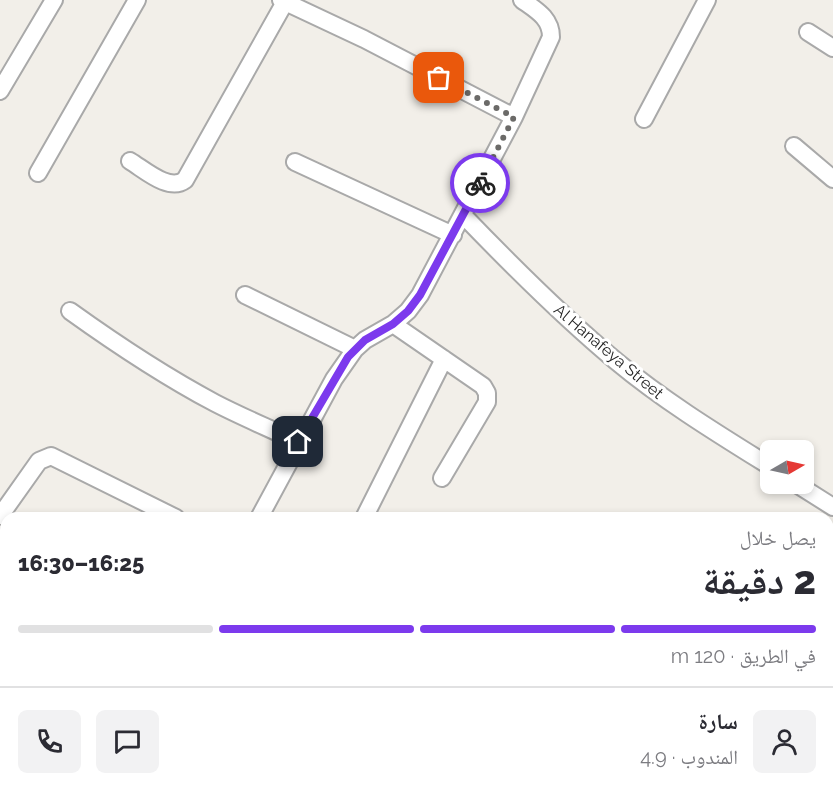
<!DOCTYPE html>
<html lang="ar">
<meta charset="utf-8">
<style>
body{margin:0;font-family:Raleway,"Noto Naskh Arabic",sans-serif;background:#f2f2f3;color:#2b2b33;direction:rtl;height:100vh;display:flex;flex-direction:column;font-size:22px;white-space:nowrap}
*{box-sizing:border-box;margin:0}
p{font-size:20px;color:#7c7c81}
.icon{flex:none;width:33px;height:33px;fill:none;stroke:currentColor;stroke-width:2;stroke-linecap:round;stroke-linejoin:round}
.map{position:relative;flex:1;overflow:hidden;direction:ltr}
.details{position:absolute;left:0px;top:512px;width:834px;height:296px;display:flex;flex-direction:column;background:#fff;border-radius:18px 18px 0 0;box-shadow:0 3px 9px #0003;direction:rtl}
.details>*{flex:none}
.needle{width:39px;rotate:81deg}
.tools{position:absolute;left:760px;top:440px;display:grid;gap:12px}
.tools a{display:grid;place-items:center;width:54px;height:54px;border-radius:9px;background:#fff;box-shadow:0 3px 9px #0003;font-size:30px}
.pin{position:absolute;display:grid;place-items:center;width:51px;height:51px;color:#fff;margin:-26px;border-radius:12px;box-shadow:0 3px 9px #0006}
.courier{position:absolute;display:grid;place-items:center;width:60px;height:60px;margin:-30px;border:4px solid #7c3aed;border-radius:50%;background:#fff;color:#222;box-shadow:0 2px 8px #0007}
.overview em{font-style:normal;font-weight:800}
.overview div{display:flex;flex-direction:column-reverse}
.overview{display:flex;align-items:center;justify-content:space-between;height:102px;padding:0 18px}
h1{font-size:39px;font-weight:800;line-height:45px}
.bar{display:grid;grid-template-columns:repeat(4,1fr);gap:9px 6px;align-content:center;height:72px;padding:0 18px}
.bar i{height:8px;border-radius:4px;background:#e1e1e2}
.bar .current{background:#7c3aed}
.bar p{grid-column:span 4}
.line{display:flex;align-items:center;gap:15px;padding:0 18px;border-top:2px solid #e1e1e2}
.line div{flex:1}
.round{display:grid;place-items:center;flex:none;width:63px;height:63px;border-radius:9px;background:#f2f2f3}
.map>svg:first-child{display:block}
</style>
<div class="map">
<svg width="833" height="806" viewBox="0 0 833 806">
<rect width="100%" height="100%" fill="#f2efe9"/>
<g fill="none" stroke-linecap="round" stroke-linejoin="round">
<g stroke="#a9a9a9" stroke-width="20">
<path id="street" d="M281 0 364 39 514 117
M808 32 833 48
M0 91 54 0
M644 119 707 0
M794 146 833 179
M130 161C145 170 169 192 185 180L285 2
M295 162 453 235
M38 173 137 0
M463 215C512 266 562 316 616 361 664 401 718 434 771 467
M245 295 355 349
M70 311C116 344 164 376 215 403 242 417 271 429 298 442
M393 324 483 386 487 393V402L442 478
M795 483 833 507
M0 516 39 461 51 456 176 518
M259 518 334 379 355 349 365 340 393 324 408 311 420 295 514 117 551 37C551 18 536 10 522 0
M364 518 444 359
M0 707 6 700
M828 759 833 755
M828 794 833 798
M299 801 311 806
M76 806 80 801
M283 806 286 801
M334 806 336 801
M412 806 415 801
M761 806 767 801"/>
</g>
<use href="#street" stroke="#fff" stroke-width="16"/>
</g>
<g fill="none" stroke-linecap="round" stroke-linejoin="round">
<path stroke="#6b6a68" stroke-width="6" stroke-dasharray="0 10.8" d="M439 78 514 117 480 183"/>
<path stroke="#7c3aed" stroke-width="8" d="M298 442 348 357 365 340 393 324 408 311 420 295 480 183"/>
</g>
<g text-anchor="middle" stroke-width="6" stroke-linejoin="round" paint-order="stroke">
<g font-size="16" fill="#222" stroke="#fff">
<text transform="translate(609 351) rotate(40)" y="6">Al Hanafeya Street</text>
</g>
</g>
</svg>
<div class="tools">
<a><svg class="needle" viewBox="-14 -14 28 28"><path d="M0-13l5 13h-10z" fill="#e53935"/><path d="M0 13l5-13h-10z" fill="#7c7c81"/></svg></a>
</div>
<div class="pin" style="left:439px;top:78px;background:#ea580c"><svg class="icon" aria-label="bag" viewBox="0 0 24 24"><path d="M5 8h14l-1 12H6zM9 8a3 3 0 0 1 6 0"/></svg></div>
<div class="pin" style="left:298px;top:442px;background:#1f2937"><svg class="icon" aria-label="home" viewBox="0 0 24 24"><path d="M3 11l9-7 9 7M6 9v11h12V9"/></svg></div>
<div class="courier" style="left:480px;top:183px"><svg class="icon" aria-label="bike" viewBox="0 0 24 24"><circle cx="6" cy="16" r="4"/><circle cx="18" cy="16" r="4"/><path d="M6 16l4-8h5l3 8M10 8l3 8H6M13 5h3"/></svg></div>
<section class="details">
<div class="overview"><div><h1>2 دقيقة</h1><p>يصل خلال</p></div><em>16:25–16:30</em></div>
<div class="bar"><i class="current"></i><i class="current"></i><i class="current"></i><i></i><p>في الطريق · 120 m</p></div>
<div class="line" style="height:108px"><a class="round"><svg class="icon" aria-label="person" viewBox="0 0 24 24"><circle cx="12" cy="8" r="4"/><path d="M4 21q1-7 8-7t8 7"/></svg></a><div><b>سارة</b><p>المندوب · 4.9</p></div><a class="round"><svg class="icon" aria-label="chat" viewBox="0 0 24 24"><path d="M4 5h16v11H9l-5 4z"/></svg></a><a class="round"><svg class="icon" aria-label="phone" viewBox="0 0 24 24"><path d="M5 4h4l2 5-3 2q2 4 5 5l2-3 5 2v4C11 20 4 13 5 4z"/></svg></a></div>
</section>
</div>
